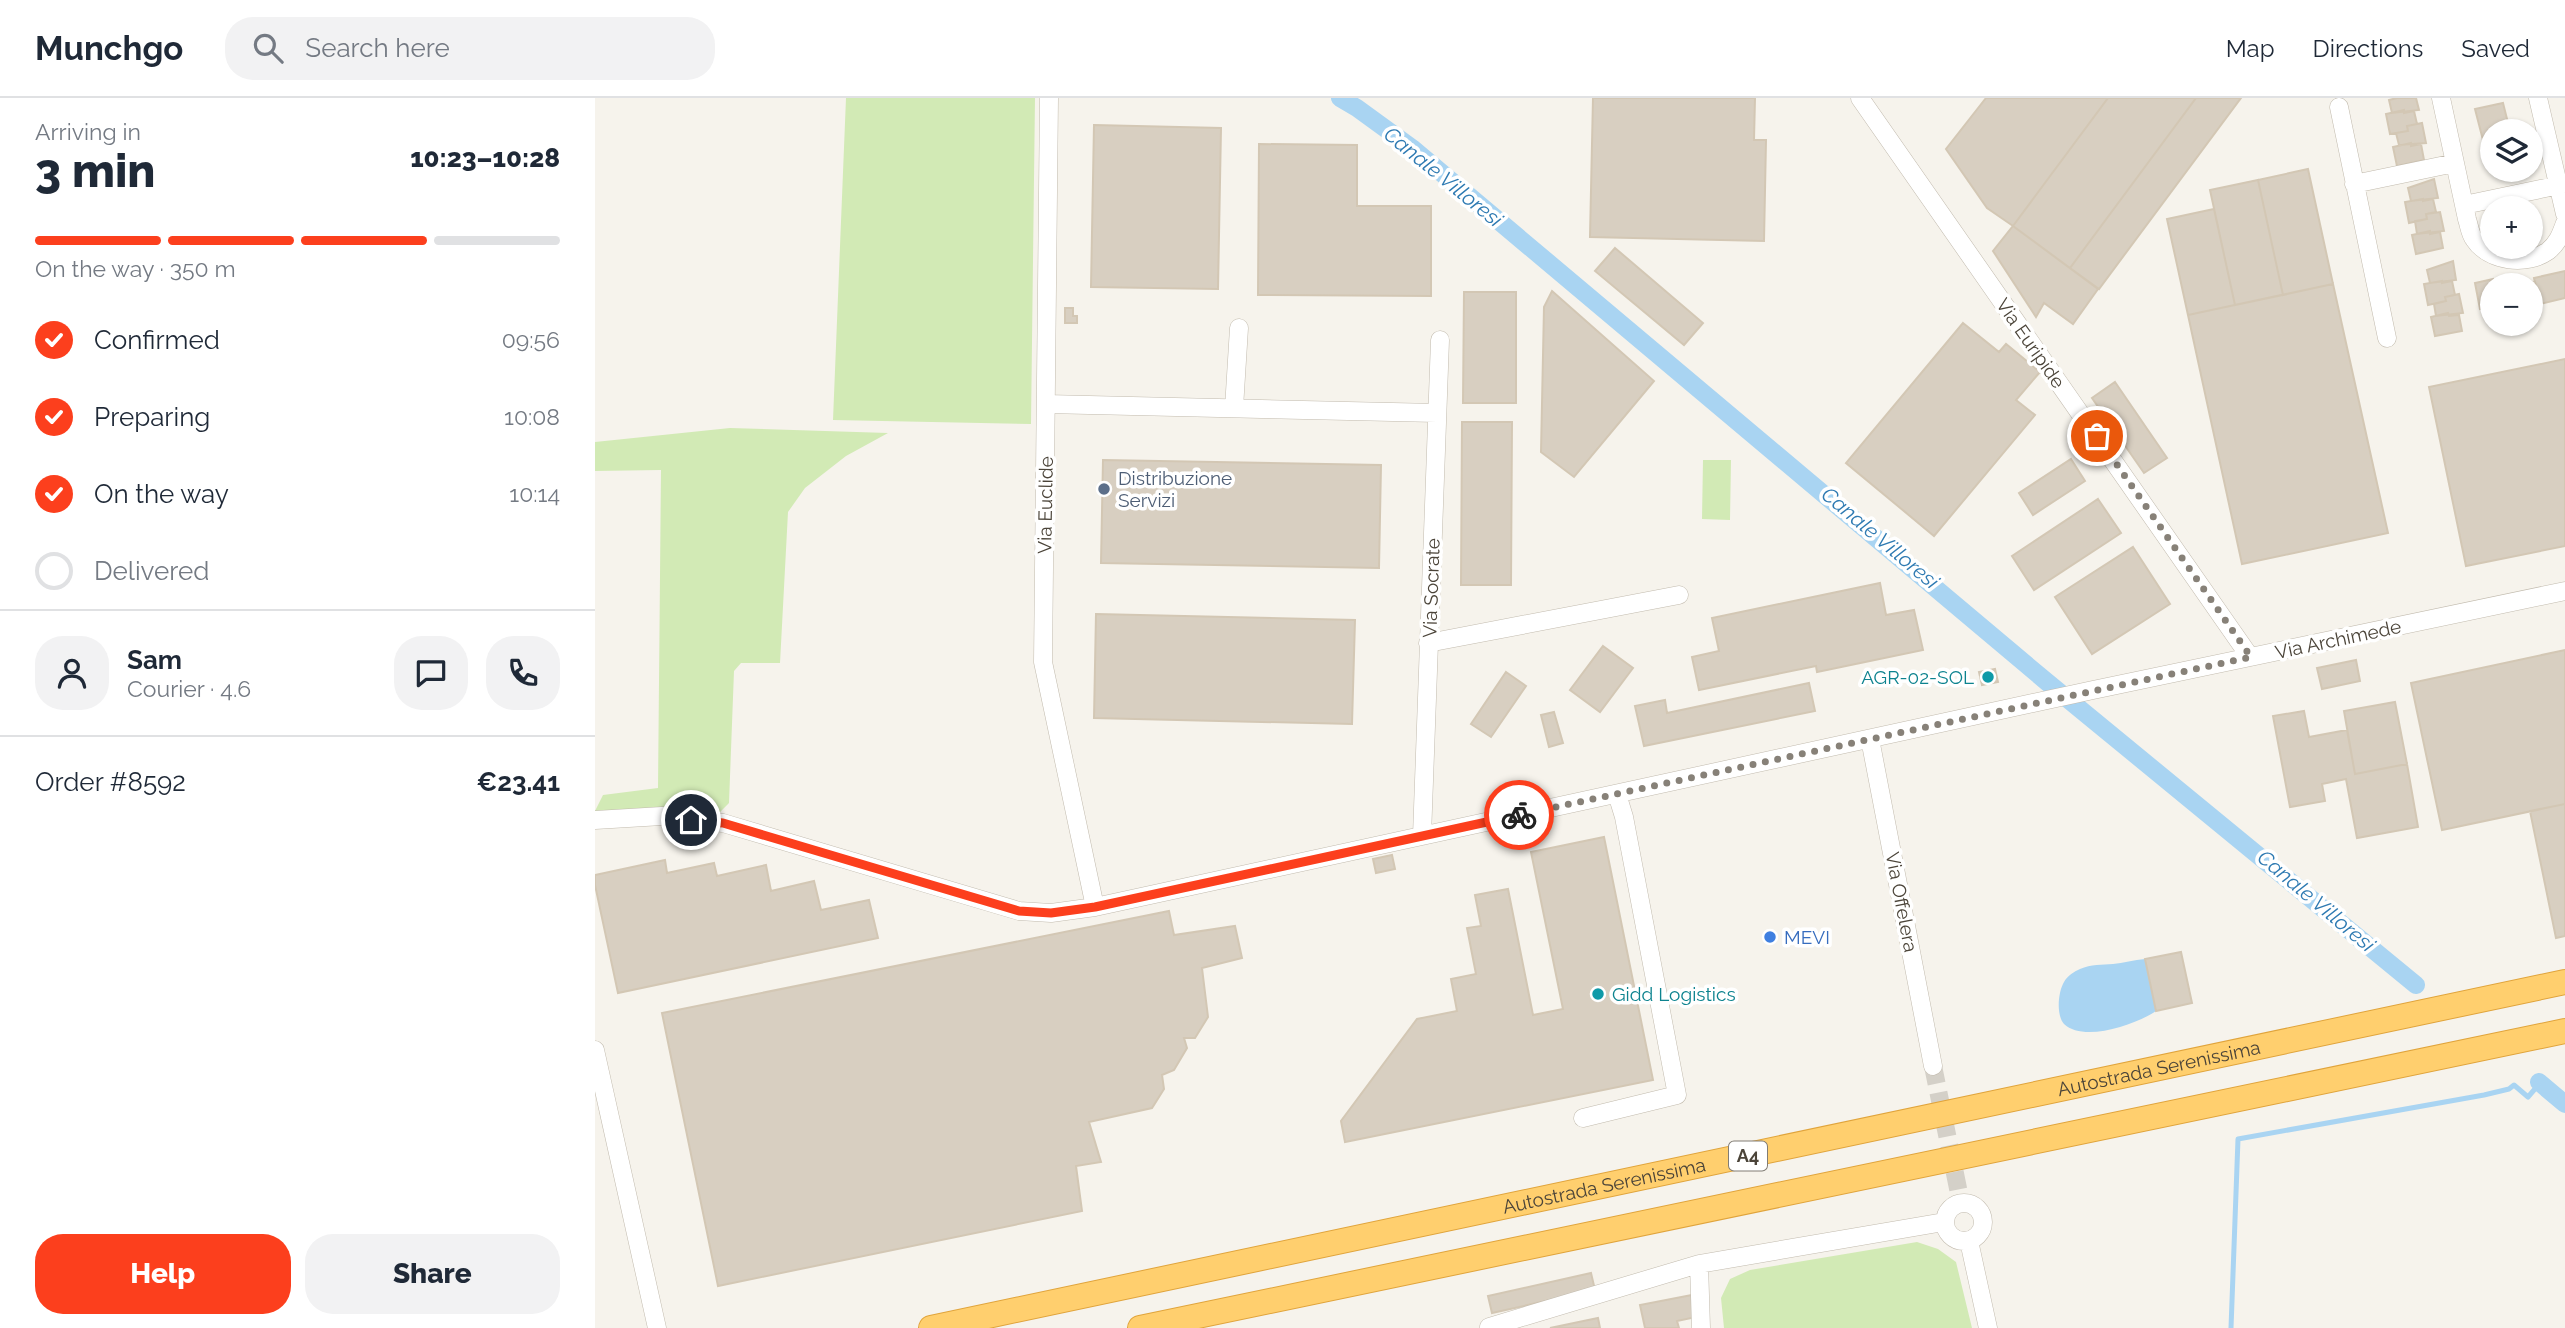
<!DOCTYPE html>
<meta charset="utf-8">
<style>
body{margin:0;font-family:Raleway,sans-serif;background:#f2f2f3;color:#1f2937;height:100vh;display:flex;flex-direction:column;font-size:26px;white-space:nowrap}
*{box-sizing:border-box;margin:0}
p{font-size:23px;color:#747a83}
.icon{flex:none;width:38px;height:38px;fill:none;stroke:currentColor;stroke-width:2;stroke-linecap:round;stroke-linejoin:round}
.map{position:relative;flex:1;overflow:hidden}
.details{display:flex;flex-direction:column;background:#fff;width:595px}
.details>*{flex:none}
.controls{position:absolute;left:1885px;top:21px;display:grid;gap:14px}
.controls a{display:grid;place-items:center;width:63px;height:63px;border-radius:50%;background:#fff;box-shadow:0 2px 5px #0004;font-size:35px}
.pin{position:absolute;display:grid;place-items:center;width:60px;height:60px;color:#fff;margin:-30px;border:4px solid #fff;border-radius:50%;box-shadow:0 2px 7px #0007}
.courier{position:absolute;display:grid;place-items:center;width:70px;height:70px;margin:-35px;border:5px solid #fc3f1d;border-radius:50%;background:#fff;color:#222;box-shadow:0 2px 9px #0007}
.headline em{font-style:normal;font-weight:800}
.headline div{display:flex;flex-direction:column-reverse}
.headline{display:flex;align-items:center;justify-content:space-between;height:119px;padding:0 35px}
h1{font-size:46px;font-weight:800;line-height:52px}
.bar{display:grid;grid-template-columns:repeat(4,1fr);gap:10px 7px;align-content:center;height:84px;padding:0 35px}
.bar i{height:9px;border-radius:5px;background:#e0e1e3}
.bar .active{background:#fc3f1d}
.bar p{grid-column:span 4}
.line{display:flex;align-items:center;gap:18px;padding:0 35px;border-top:2px solid #e0e1e3}
.line div{flex:1}
.round{display:grid;place-items:center;flex:none;width:74px;height:74px;border-radius:28px;background:#f2f2f3}
ol{padding:0 35px;list-style:none}
li{display:flex;align-items:center;gap:21px;height:77px}
li p{margin-inline-start:auto}
li .icon{padding:7px;border-radius:50%;background:#fc3f1d;color:#fff;stroke-width:4}
li:last-child{color:#747a83}
li i{width:38px;height:38px;border:4px solid #e0e1e3;border-radius:50%}
.button{display:flex;gap:14px;margin-top:auto;padding:14px 35px}
.button a{flex:1;height:80px;border-radius:28px;background:#fc3f1d;color:#fff;font-size:28px;font-weight:800;line-height:80px;text-align:center}
.button a+a{background:#f2f2f3;color:#1f2937}
header{display:flex;align-items:center;gap:42px;box-sizing:border-box;height:98px;padding:0 35px;background:#fff;border-bottom:2px solid #e0e1e3}
header strong{font-size:33px}
nav{display:flex;gap:38px;margin-inline-start:auto;font-size:24px}
.search{width:490px;height:63px;background:#f2f2f3;display:flex;align-items:center;gap:18px;box-sizing:border-box;padding:0 24px;border-radius:28px;color:#747a83;font-size:26px}
main{display:flex;flex:1;min-height:0}
.map>svg:first-child{display:block}
</style>
<header>
<strong>Munchgo</strong>
<div class="search"><svg class="icon" aria-label="search" viewBox="0 0 24 24"><circle cx="10" cy="10" r="6"/><path d="M15 15l6 6"/></svg>Search here</div>
<nav><a>Map</a><a>Directions</a><a>Saved</a></nav>
</header>
<main>
<section class="details">
<div class="headline"><div><h1>3 min</h1><p>Arriving in</p></div><em>10:23–10:28</em></div>
<div class="bar"><i class="active"></i><i class="active"></i><i class="active"></i><i></i><p>On the way · 350 m</p></div>
<ol>
<li><svg class="icon" aria-label="check" viewBox="0 0 24 24"><path d="M5 12l5 5 9-10"/></svg>Confirmed<p>09:56</p></li>
<li><svg class="icon" aria-label="check" viewBox="0 0 24 24"><path d="M5 12l5 5 9-10"/></svg>Preparing<p>10:08</p></li>
<li><svg class="icon" aria-label="check" viewBox="0 0 24 24"><path d="M5 12l5 5 9-10"/></svg>On the way<p>10:14</p></li>
<li><i></i>Delivered</li>
</ol>
<div class="line" style="height:126px"><a class="round"><svg class="icon" aria-label="person" viewBox="0 0 24 24"><circle cx="12" cy="8" r="4"/><path d="M4 21q1-7 8-7t8 7"/></svg></a><div><b>Sam</b><p>Courier · 4.6</p></div><a class="round"><svg class="icon" aria-label="chat" viewBox="0 0 24 24"><path d="M4 5h16v11H9l-5 4z"/></svg></a><a class="round"><svg class="icon" aria-label="phone" viewBox="0 0 24 24"><path d="M5 4h4l2 5-3 2q2 4 5 5l2-3 5 2v4C11 20 4 13 5 4z"/></svg></a></div>
<div class="line" style="height:91px"><div>Order #8592</div><b>€23.41</b></div>
<div class="button"><a>Help</a><a>Share</a></div>
</section>
<div class="map">
<svg width="1970" height="1230" viewBox="0 0 1970 1230">
<rect width="100%" height="100%" fill="#f6f3ec"/>
<path fill="#d2eab5" d="M251 0H440L436 326 238 322Z
M135 330 293 335 251 358 210 390 193 414 185 565H146L139 573 134 705 125 714 0 713 8 697 63 690 66 372 0 373V344Z
M1108 362H1136L1135 422 1107 421Z
M1322 1144 1343 1151 1361 1164 1377 1230H1129L1126 1200 1135 1181 1155 1172Z"/>
<path fill="#a9d4f2" d="M1550 861 1561 913C1542 926 1489 945 1469 926 1461 917 1463 894 1469 884 1472 878 1480 873 1485 871 1496 866 1507 867 1518 866 1528 865 1539 862 1550 861Z"/>
<g fill="none" stroke-linecap="round" stroke-linejoin="round">
<path stroke="#a9d4f2" stroke-width="5" d="M1636 1230 1643 1041 1889 997 1914 991 1919 987 1933 999 1945 985"/>
<path stroke="#a9d4f2" stroke-width="18" d="M745 0 762 10 817 50 1452 584 1821 887
M1944 984 1970 1006"/>
</g>
<path fill="#d8cfc1" stroke="#d3c7b4" stroke-width="2" d="M998 0H1160L1159 42H1171L1169 143 995 139Z
M1391 0H1513L1418 128 1392 110 1351 51Z
M1513 0H1601L1475 170 1418 128Z
M1601 0H1646L1504 191 1475 170Z
M1802 0H1821L1824 12 1797 15 1794 2Z
M1908 5 1915 33H1897V48L1890 50 1880 11Z
M1809 12V15L1819 13 1822 26 1812 28 1813 33 1795 36 1791 16Z
M1827 25 1831 45 1804 47 1801 35 1813 33 1812 28Z
M499 27 626 30 623 191 496 189Z
M1816 45V48L1826 46 1829 62 1802 68 1798 49Z
M664 46 762 47V108H836V198L663 197Z
M1713 71 1738 186 1688 197 1663 82Z
M1839 81 1843 100 1816 103 1813 90Z
M1663 82 1688 197 1640 207 1615 92Z
M1828 101V103L1838 101 1841 114 1831 116 1832 121 1814 125 1810 104Z
M1619 111 1640 207 1593 217 1572 121Z
M1845 114 1849 133 1822 136 1820 123 1832 121 1831 116Z
M1418 128 1503 191 1478 226 1449 205 1441 219 1398 153Z
M1835 133V136L1845 134 1848 150 1821 156 1817 137Z
M1020 150 1108 225 1089 247 1000 173Z
M1858 163 1861 182 1835 185 1832 172Z
M1970 173V200L1945 206 1939 180Z
M1898 181 1897 209 1885 211 1880 185Z
M1847 183V185L1857 183 1860 197 1850 199 1851 203 1833 207 1829 186Z
M1940 184 1946 211 1936 213V187H1925Z
M1738 186 1793 435 1647 466 1593 217Z
M957 193 1059 283 979 379 946 354 949 209Z
M869 194H921V305H868Z
M1864 196 1868 215 1841 218 1839 206 1851 203 1850 199Z
M470 210H478V218H482V225H470Z
M1853 215 1854 218 1864 217 1867 233 1840 238 1836 219Z
M1368 225 1404 254 1411 246 1445 274 1421 302 1440 317 1339 438 1251 365Z
M1970 261V448L1871 468 1834 289Z
M1520 284 1572 360 1549 375 1497 300Z
M867 324H917L916 487H866Z
M1476 361 1490 383 1438 417 1424 395Z
M508 362 786 367 784 470 506 465Z
M1503 401 1526 435 1439 492 1417 458Z
M1538 449 1575 506 1497 556 1460 499Z
M1285 485 1291 517 1319 512 1328 552 1222 574 1221 568 1104 592 1097 559 1124 553 1117 520Z
M501 516 760 522 757 626 499 620Z
M1008 548 1038 570 1005 614 975 592Z
M1970 552V706L1847 732 1816 585Z
M1761 562 1765 583 1727 591 1722 570Z
M1400 571 1403 584 1387 587 1384 574Z
M911 574 931 588 896 639 876 626Z
M1214 585 1220 613 1049 648 1040 608 1070 602 1072 615Z
M1800 604 1812 666 1760 676 1749 613Z
M1709 613 1714 639 1752 632 1760 676 1812 666 1823 729 1762 740 1751 681 1727 686 1730 703 1695 709 1678 618Z
M959 614 968 645 954 649 946 617Z
M1970 706V838L1961 840 1935 713Z
M1009 739 1058 982 750 1044 746 1023 822 921 862 913 856 881 881 876 872 830 886 828 880 797 913 791 938 917 968 911 936 754Z
M797 757 800 771 781 775 778 761Z
M70 762 72 775 119 765 122 778 171 767 176 793 219 783 226 812 274 802 283 840 23 895 0 787V777Z
M574 813 579 837 640 828 647 860 607 870 613 919 600 940H589L592 950 579 972 567 977 569 991 557 1010 494 1024 506 1064 481 1068 487 1113 123 1188 67 915Z
M1586 854 1597 905 1561 913 1550 861Z
M996 1175 1000 1192 897 1215 893 1198Z
M1097 1197 1101 1219 1082 1223 1084 1230H1050L1045 1207Z
M1003 1220 1005 1230H955Z"/>
<g fill="none" stroke-linecap="round" stroke-linejoin="round">
<path stroke="#d4d0c8" stroke-width="18" stroke-dasharray="18 9" stroke-linecap="butt" d="M1338 968 1366 1105"/>
<g stroke="#c2bbae" stroke-width="19">
<path id="minor" d="M454 0 448 564 500 809
M1265 0 1655 559
M1846 0 1872 121C1874 127 1875 136 1879 141 1894 164 1932 168 1953 153 1963 145 1966 136 1970 125
M1943 0 1970 116
M1744 9 1792 240
M1759 86 1860 65
M1869 107 1965 87
M451 306 842 315
M639 310 644 230
M833 545 1084 497
M1275 641 1338 968
M0 722 67 718 128 725 424 813 456 815 500 809 1498 592 1970 493
M827 738 845 242
M0 952 62 1230
M988 1020 1082 997 1029 719 1022 696
M1350 1124a19 19 0 1 1 38 0a19 19 0 1 1-38 0Z
M1374 1143 1393 1230
M1104 1166 1106 1230
M894 1229 1104 1166 1349 1124"/>
</g>
<g stroke="#e0a43c" stroke-width="26">
<g id="highway">
<path id="s1" d="M336 1230 1970 884"/>
<path d="M545 1230 1970 933"/>
</g>
</g>
<use href="#minor" stroke="#fff" stroke-width="18"/>
<use href="#highway" stroke="#ffcf6e" stroke-width="24"/>
</g>
<g fill="none" stroke-linecap="round" stroke-linejoin="round">
<path stroke="#878178" stroke-width="7" stroke-dasharray="0 12.6" d="M924 717 1656 559 1502 338"/>
<path stroke="#fc3f1d" stroke-width="9" d="M96 722 128 725 424 813 456 815 500 809 924 717"/>
</g>
<circle fill="#5c6f8a" stroke="#fff" stroke-width="2.5" cx="509" cy="391" r="7"/>
<g fill="#0f9aa8" stroke="#fff" stroke-width="2.5">
<circle cx="1393" cy="579" r="7"/>
<circle cx="1003" cy="896" r="7"/>
</g>
<circle fill="#3f7fe0" stroke="#fff" stroke-width="2.5" cx="1175" cy="839" r="7"/>
<g text-anchor="middle" stroke-width="7" stroke-linejoin="round" paint-order="stroke">
<rect fill="#fff" stroke="#817c74" stroke-width="2" x="1134" y="1043.5" width="38" height="29" rx="5"/>
<g font-size="18" font-weight="bold" fill="#4b4439">
<text x="1153" y="1064">A4</text>
</g>
<g font-size="19" fill="#4b4439" stroke="#fff">
<text transform="translate(1436 245) rotate(55)" y="7">Via Euripide</text>
<text transform="translate(450 407) rotate(-89)" y="7">Via Euclide</text>
<text transform="translate(836 490) rotate(-88)" y="7">Via Socrate</text>
<text transform="translate(1743 541) rotate(-12)" y="7">Via Archimede</text>
<text transform="translate(1307 804) rotate(79)" y="7">Via Offelera</text>
<text dy="7" stroke="none"><textPath href="#s1" startOffset="1255">Autostrada Serenissima</textPath></text>
<text dy="7" stroke="none"><textPath href="#s1" startOffset="688">Autostrada Serenissima</textPath></text>
</g>
<g font-size="19" fill="#4e5e75" stroke="#fff" text-anchor="start">
<text x="523" y="387">Distribuzione<tspan x="523" dy="22">Servizi</tspan></text>
</g>
<g font-size="19" fill="#0d838f" stroke="#fff" text-anchor="end">
<text x="1379" y="586">AGR-02-SOL</text>
<text x="1017" y="903" text-anchor="start">Gidd Logistics</text>
</g>
<g font-size="19" fill="#366cbe" stroke="#fff" text-anchor="start">
<text x="1189" y="846">MEVI</text>
</g>
<g font-size="21" font-style="italic" fill="#2e7ab2" stroke="#fff">
<text transform="translate(848 79) rotate(39)" y="7">Canale Villoresi</text>
<text transform="translate(1285 440) rotate(40)" y="7">Canale Villoresi</text>
<text transform="translate(1721 803) rotate(40)" y="7">Canale Villoresi</text>
</g>
</g>
</svg>
<div class="controls">
<a><svg class="icon" aria-label="layers" viewBox="0 0 24 24"><path d="M12 4l9 5-9 5-9-5zM3 14l9 5 9-5"/></svg></a>
<a>+</a>
<a>−</a>
</div>
<div class="pin" style="left:1502px;top:338px;background:#ea580c"><svg class="icon" aria-label="bag" viewBox="0 0 24 24"><path d="M5 8h14l-1 12H6zM9 8a3 3 0 0 1 6 0"/></svg></div>
<div class="pin" style="left:96px;top:722px;background:#1f2937"><svg class="icon" aria-label="home" viewBox="0 0 24 24"><path d="M3 11l9-7 9 7M6 9v11h12V9"/></svg></div>
<div class="courier" style="left:924px;top:717px"><svg class="icon" aria-label="bike" viewBox="0 0 24 24"><circle cx="6" cy="16" r="4"/><circle cx="18" cy="16" r="4"/><path d="M6 16l4-8h5l3 8M10 8l3 8H6M13 5h3"/></svg></div>
</div>
</main>
